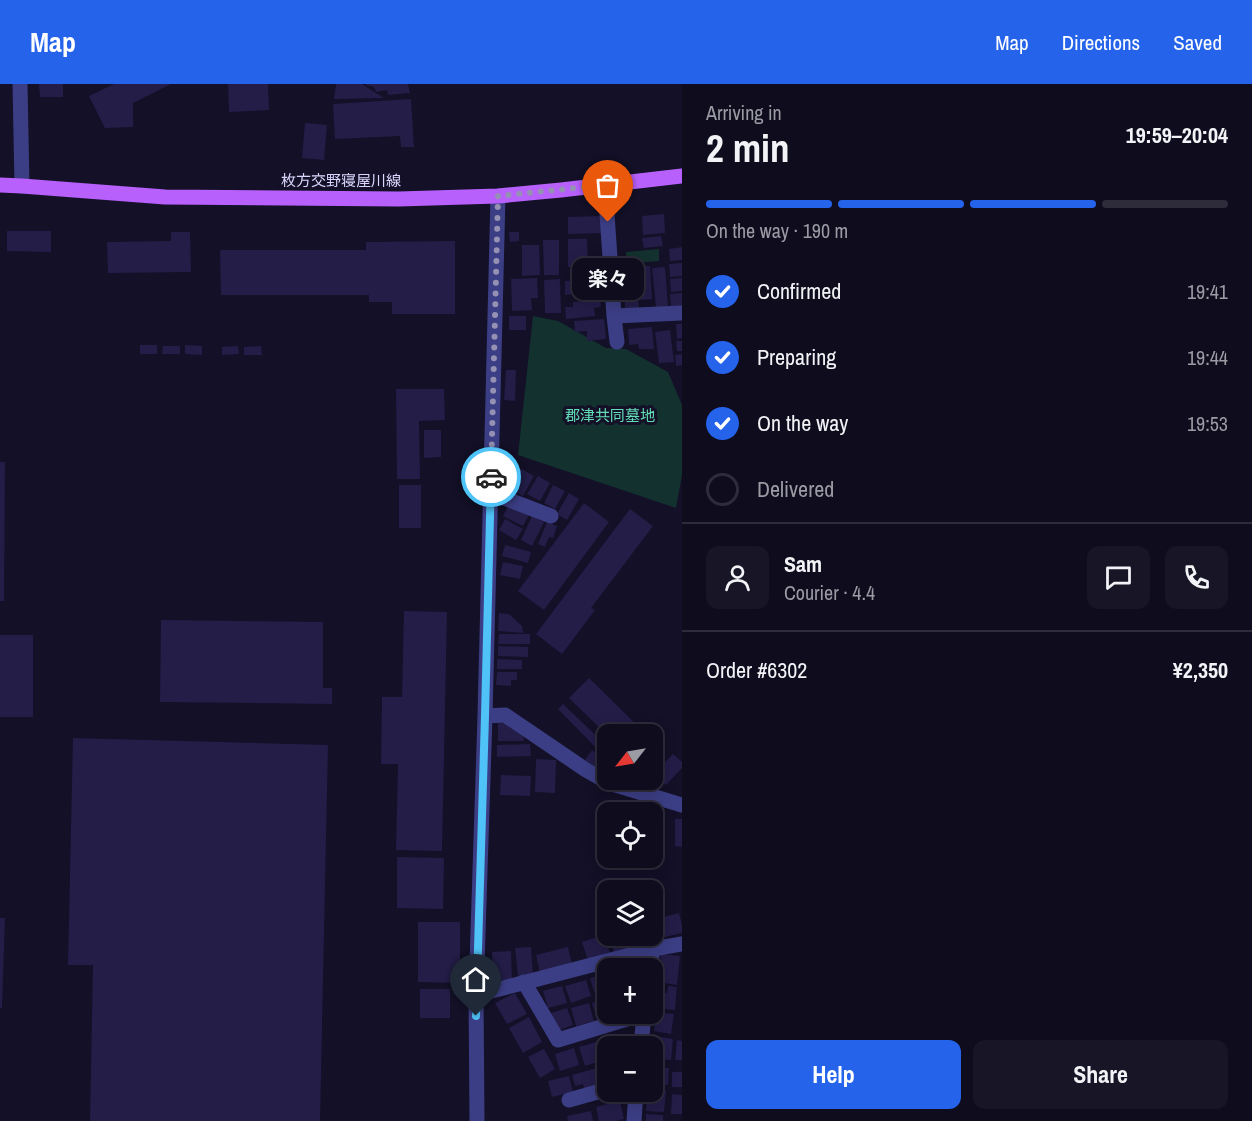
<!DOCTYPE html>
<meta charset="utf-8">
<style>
body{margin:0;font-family:"Archivo Narrow","Noto Sans JP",sans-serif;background:#171526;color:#f1f3f6;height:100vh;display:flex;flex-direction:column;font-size:22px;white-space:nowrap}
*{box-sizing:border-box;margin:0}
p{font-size:20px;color:#9b9ba4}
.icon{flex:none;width:33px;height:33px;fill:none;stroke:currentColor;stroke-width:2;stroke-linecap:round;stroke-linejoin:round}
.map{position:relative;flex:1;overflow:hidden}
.details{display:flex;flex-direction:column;background:#0e0c1d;width:570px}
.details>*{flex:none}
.needle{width:39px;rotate:239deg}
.controls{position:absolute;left:597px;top:640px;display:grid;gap:12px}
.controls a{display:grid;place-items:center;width:66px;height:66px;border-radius:12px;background:#0e0c1d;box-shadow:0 3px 15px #0003,0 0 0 2px #2e2c3b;font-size:30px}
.pin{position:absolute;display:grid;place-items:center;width:51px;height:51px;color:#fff;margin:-62px -26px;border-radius:50% 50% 50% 0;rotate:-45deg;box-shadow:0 0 6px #0007}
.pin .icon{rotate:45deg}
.courier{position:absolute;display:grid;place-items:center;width:60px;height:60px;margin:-30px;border:4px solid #4fc3f7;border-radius:50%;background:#fff;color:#222;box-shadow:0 2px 8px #0007}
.bubble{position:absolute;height:42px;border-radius:12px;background:#0e0c1d;box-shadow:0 3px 15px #0003,0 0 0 2px #2e2c3b;font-size:20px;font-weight:700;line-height:42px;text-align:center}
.headline em{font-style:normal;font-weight:700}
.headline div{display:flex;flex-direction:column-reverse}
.headline{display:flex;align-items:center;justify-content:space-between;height:102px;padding:0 24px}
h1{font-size:39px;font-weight:700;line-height:45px}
.bar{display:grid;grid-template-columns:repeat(4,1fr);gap:9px 6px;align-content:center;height:72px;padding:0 24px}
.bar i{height:8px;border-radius:4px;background:#2e2c3b}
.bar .active{background:#2563eb}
.bar p{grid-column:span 4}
.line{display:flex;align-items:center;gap:15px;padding:0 24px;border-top:2px solid #2e2c3b}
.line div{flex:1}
.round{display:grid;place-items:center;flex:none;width:63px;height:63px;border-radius:12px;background:#171526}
ol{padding:0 24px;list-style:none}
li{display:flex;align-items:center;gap:18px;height:66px}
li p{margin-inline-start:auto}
li .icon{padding:6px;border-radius:50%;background:#2563eb;color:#fff;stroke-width:4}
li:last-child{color:#9b9ba4}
li i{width:33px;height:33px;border:3px solid #2e2c3b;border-radius:50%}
.button{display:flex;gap:12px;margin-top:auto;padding:12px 24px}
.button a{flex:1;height:69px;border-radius:12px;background:#2563eb;color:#fff;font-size:24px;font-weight:700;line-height:69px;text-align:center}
.button a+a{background:#171526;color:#f1f3f6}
header{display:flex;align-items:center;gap:36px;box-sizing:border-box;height:84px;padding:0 30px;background:#2563eb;color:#fff}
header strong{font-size:28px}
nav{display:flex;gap:33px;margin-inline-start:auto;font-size:21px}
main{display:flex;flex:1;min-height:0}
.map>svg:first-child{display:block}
</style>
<header>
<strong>Map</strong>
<nav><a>Map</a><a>Directions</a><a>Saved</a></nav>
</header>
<main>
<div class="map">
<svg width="682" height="1037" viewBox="0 0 682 1037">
<rect width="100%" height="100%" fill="#131027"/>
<path fill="#13312e" d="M659 165V177L626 180V168Z
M533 232 558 237 606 264 626 265 668 288 682 321V391L676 424 518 371Z"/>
<path fill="#231d48" d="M39 0H63V13H40Z
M114 0H171L133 19V43L105 44 89 12Z
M228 0H268L269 26 229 28Z
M336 0H362L384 14 334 15Z
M366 0H408L410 9 388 11 387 6 376 8 374 3 366 1Z
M411 15 414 63H401L400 52 335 55 333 20Z
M305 39 327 41 324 76 302 74Z
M664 130 665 149 643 151 642 132Z
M602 132 603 149 568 150V133Z
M7 147H51V168L7 167Z
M171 148H190L191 188 108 189 107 158 171 157Z
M509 148H519V157L510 158Z
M661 152 663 162 644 164 642 154Z
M568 155H587L588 183H568Z
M543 156H559V191H544Z
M455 157V230H392V218H369V211H221L220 166H366V158Z
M522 161H539L540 191 522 192Z
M682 163V176L670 177 669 165Z
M682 179V192L670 193 669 180Z
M639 182H650L652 215 641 216Z
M623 183H636L639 225H625Z
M665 183 668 222 656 223 652 184Z
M537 194 538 214H531L532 226 512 227 511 195Z
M682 194V207L671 208 670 195Z
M560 195 561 229H545L544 196Z
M596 196 597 206H591V214H575V210L565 211V197Z
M682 209V222L671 223 670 210Z
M600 216 601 223 594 224 595 232 566 235 565 223H573V218Z
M509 232H526V246H509Z
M604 235 606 255 587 257V247L575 248 574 237Z
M676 240H682V254L677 255Z
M652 243 654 265H639L638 260 629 261 628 245Z
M670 246 674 278 659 279 655 248Z
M676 257H682V267H677Z
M140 261H157V270H140Z
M185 261 202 262V271L185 270Z
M163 262H180V270H162Z
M238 262 239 270 222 271V263Z
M261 262 262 271H244V263Z
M682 270V281L676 282 675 271Z
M506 286H516L515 317 504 316Z
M396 305H444L445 336 419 337 420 395H397Z
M424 346H441V373L424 374Z
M0 378H5L4 517H0Z
M520 384 534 392 523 412 509 404Z
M538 392 550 399 540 417 527 410Z
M399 401H421V444H399Z
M553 401 565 407 555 425 544 419Z
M569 409 579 415 567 436 557 430Z
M584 419 609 438 544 526 518 507Z
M509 420 529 431 523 442 503 432Z
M630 425 653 442 591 524 595 526 562 570 536 550Z
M532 432 544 438 532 462 521 456Z
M505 435 523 445 516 456 499 446Z
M547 438 557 442 553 454 549 453 545 463 538 460Z
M505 461 531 468 528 479 502 472Z
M503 478 523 482 520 495 500 491Z
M404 527 447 528 442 767 396 766 398 680H381L382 613H402Z
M499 529 509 530 522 542 523 549 498 547Z
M161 536 323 538V604H332V620L160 618Z
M499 550H530V560H498Z
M0 551H33V633H0Z
M498 562 528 563V573L498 572Z
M497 575 522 576V585H497Z
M497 588H517V596H511V602L496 601Z
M589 594 647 651H607L569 614Z
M563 620 608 663V673L606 674 558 625Z
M498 639H508L523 651 524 657H498Z
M73 654 328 661 320 1037H90L93 881H68Z
M530 660 531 672 497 673V661Z
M592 666 603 674 596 684 585 676Z
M673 670 682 678V684L666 701 654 690Z
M536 675 556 676 555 709 535 708Z
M501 691 531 692 530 712 500 711Z
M675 735H682V763L675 762Z
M397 773 444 774 443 825 397 824Z
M679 829 682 841V849L665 853 660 834Z
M0 834H5L2 924H0Z
M418 838H460V899L418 898Z
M652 838H655L660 856 640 861 637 852H652Z
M604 851 610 869 588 876 582 858Z
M609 852H632L635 862 614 868Z
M531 863 533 891 518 892 515 864Z
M568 863 572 881 540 889 536 871Z
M511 867 512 896 493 897 492 868Z
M661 870 680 872 677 901 658 898Z
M608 889V910L596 914 590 894Z
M586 896 591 912 571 919 565 902Z
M562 902 567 919 548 924 543 907Z
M668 902 677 903 675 926 656 924 657 908 667 909Z
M420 905H450V934H420Z
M515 909 527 930 507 940 495 919Z
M608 914V930L615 931 597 936 592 919Z
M589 919 594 937 576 942 571 924Z
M567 924 573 941 557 947 551 929Z
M656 928 674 930 671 950 654 947Z
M529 933 542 958 523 969 509 944Z
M628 950 632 963H607L605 957Z
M654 952 673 955 671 976 652 975Z
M677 956 682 957V976H675Z
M600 957 606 975 585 982 579 963Z
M574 964 579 981 560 987 555 970Z
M544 965 555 985 540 994 528 973Z
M608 980V997L605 998 601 982Z
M652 983 669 984 668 1001 652 1000Z
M597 984 601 1001 584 1006 583 1000 575 1002 572 991Z
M672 988H682V1003H672Z
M569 992 573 1008 552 1013 548 997Z
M652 1005 666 1006 664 1028 646 1027 648 1008H652Z
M672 1010 682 1011V1030H671Z
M620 1017 624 1035 616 1037H599L596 1023Z
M591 1027 593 1037H568L567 1032Z
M646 1030 663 1031V1037H646Z"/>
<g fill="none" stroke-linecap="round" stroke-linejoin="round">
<path stroke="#3c3e85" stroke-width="15" d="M20 0 22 102
M605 101 614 232 682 229
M614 232 617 258
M491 409 551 432
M485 632 505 631 586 686 609 699 682 721
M650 885 653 865
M524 898 558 956 643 930
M476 911 653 865 682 860
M641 963 644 930
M569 1016 608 1005
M477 1037 476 911 485 632 498 112
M634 1037 636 1008"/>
<path stroke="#b860fc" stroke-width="15" d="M0 101 22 102 165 113 399 115 498 112 561 106 682 92"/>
</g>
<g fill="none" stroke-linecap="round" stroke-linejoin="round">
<path stroke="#9491b3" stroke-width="6" stroke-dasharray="0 10.8" d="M491 393 498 112 605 101 608 138"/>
<path stroke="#4fc3f7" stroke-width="8" d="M476 932 485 632 491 393"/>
</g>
<g text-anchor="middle" stroke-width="6" stroke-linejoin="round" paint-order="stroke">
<g font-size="15" fill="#d9d7fe" stroke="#131027">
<text x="341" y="102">枚方交野寝屋川線</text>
</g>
<g font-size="15" fill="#63deb8" stroke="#131027">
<text x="610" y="337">郡津共同墓地</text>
</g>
</g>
</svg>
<div class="controls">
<a><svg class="needle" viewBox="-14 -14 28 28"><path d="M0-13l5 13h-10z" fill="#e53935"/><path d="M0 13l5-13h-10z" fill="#9b9ba4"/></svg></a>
<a><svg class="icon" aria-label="locate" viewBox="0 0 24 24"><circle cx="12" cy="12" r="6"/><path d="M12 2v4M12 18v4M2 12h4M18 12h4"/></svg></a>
<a><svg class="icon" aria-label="layers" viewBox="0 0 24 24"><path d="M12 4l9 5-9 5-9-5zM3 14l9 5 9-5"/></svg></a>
<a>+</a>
<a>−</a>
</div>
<div class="pin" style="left:608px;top:138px;background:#ea580c"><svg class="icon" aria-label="bag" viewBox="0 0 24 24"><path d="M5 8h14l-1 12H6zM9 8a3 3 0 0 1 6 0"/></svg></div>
<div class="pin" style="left:476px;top:932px;background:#1f2937"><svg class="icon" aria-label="home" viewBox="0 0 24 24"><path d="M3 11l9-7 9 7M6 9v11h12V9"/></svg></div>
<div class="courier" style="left:491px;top:393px"><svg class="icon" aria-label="car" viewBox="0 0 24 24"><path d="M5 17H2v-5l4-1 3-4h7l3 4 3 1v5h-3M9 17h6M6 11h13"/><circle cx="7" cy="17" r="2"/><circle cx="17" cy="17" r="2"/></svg></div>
<div class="bubble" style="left:572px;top:174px;width:72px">楽々</div>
</div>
<section class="details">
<div class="headline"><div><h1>2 min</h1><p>Arriving in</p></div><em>19:59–20:04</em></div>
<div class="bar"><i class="active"></i><i class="active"></i><i class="active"></i><i></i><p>On the way · 190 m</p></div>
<ol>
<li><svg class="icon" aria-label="check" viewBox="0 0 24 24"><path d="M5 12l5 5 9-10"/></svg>Confirmed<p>19:41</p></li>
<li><svg class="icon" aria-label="check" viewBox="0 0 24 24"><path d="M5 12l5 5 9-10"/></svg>Preparing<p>19:44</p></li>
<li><svg class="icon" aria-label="check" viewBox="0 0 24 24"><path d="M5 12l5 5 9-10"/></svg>On the way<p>19:53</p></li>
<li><i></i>Delivered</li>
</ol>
<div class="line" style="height:108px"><a class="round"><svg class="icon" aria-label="person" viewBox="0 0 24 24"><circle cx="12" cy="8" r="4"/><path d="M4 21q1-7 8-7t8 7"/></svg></a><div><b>Sam</b><p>Courier · 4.4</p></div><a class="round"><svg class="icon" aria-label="chat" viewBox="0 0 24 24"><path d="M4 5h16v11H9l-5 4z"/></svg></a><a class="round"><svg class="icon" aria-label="phone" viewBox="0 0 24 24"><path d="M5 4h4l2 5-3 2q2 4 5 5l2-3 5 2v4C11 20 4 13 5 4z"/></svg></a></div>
<div class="line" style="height:78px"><div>Order #6302</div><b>¥2,350</b></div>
<div class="button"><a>Help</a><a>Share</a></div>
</section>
</main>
